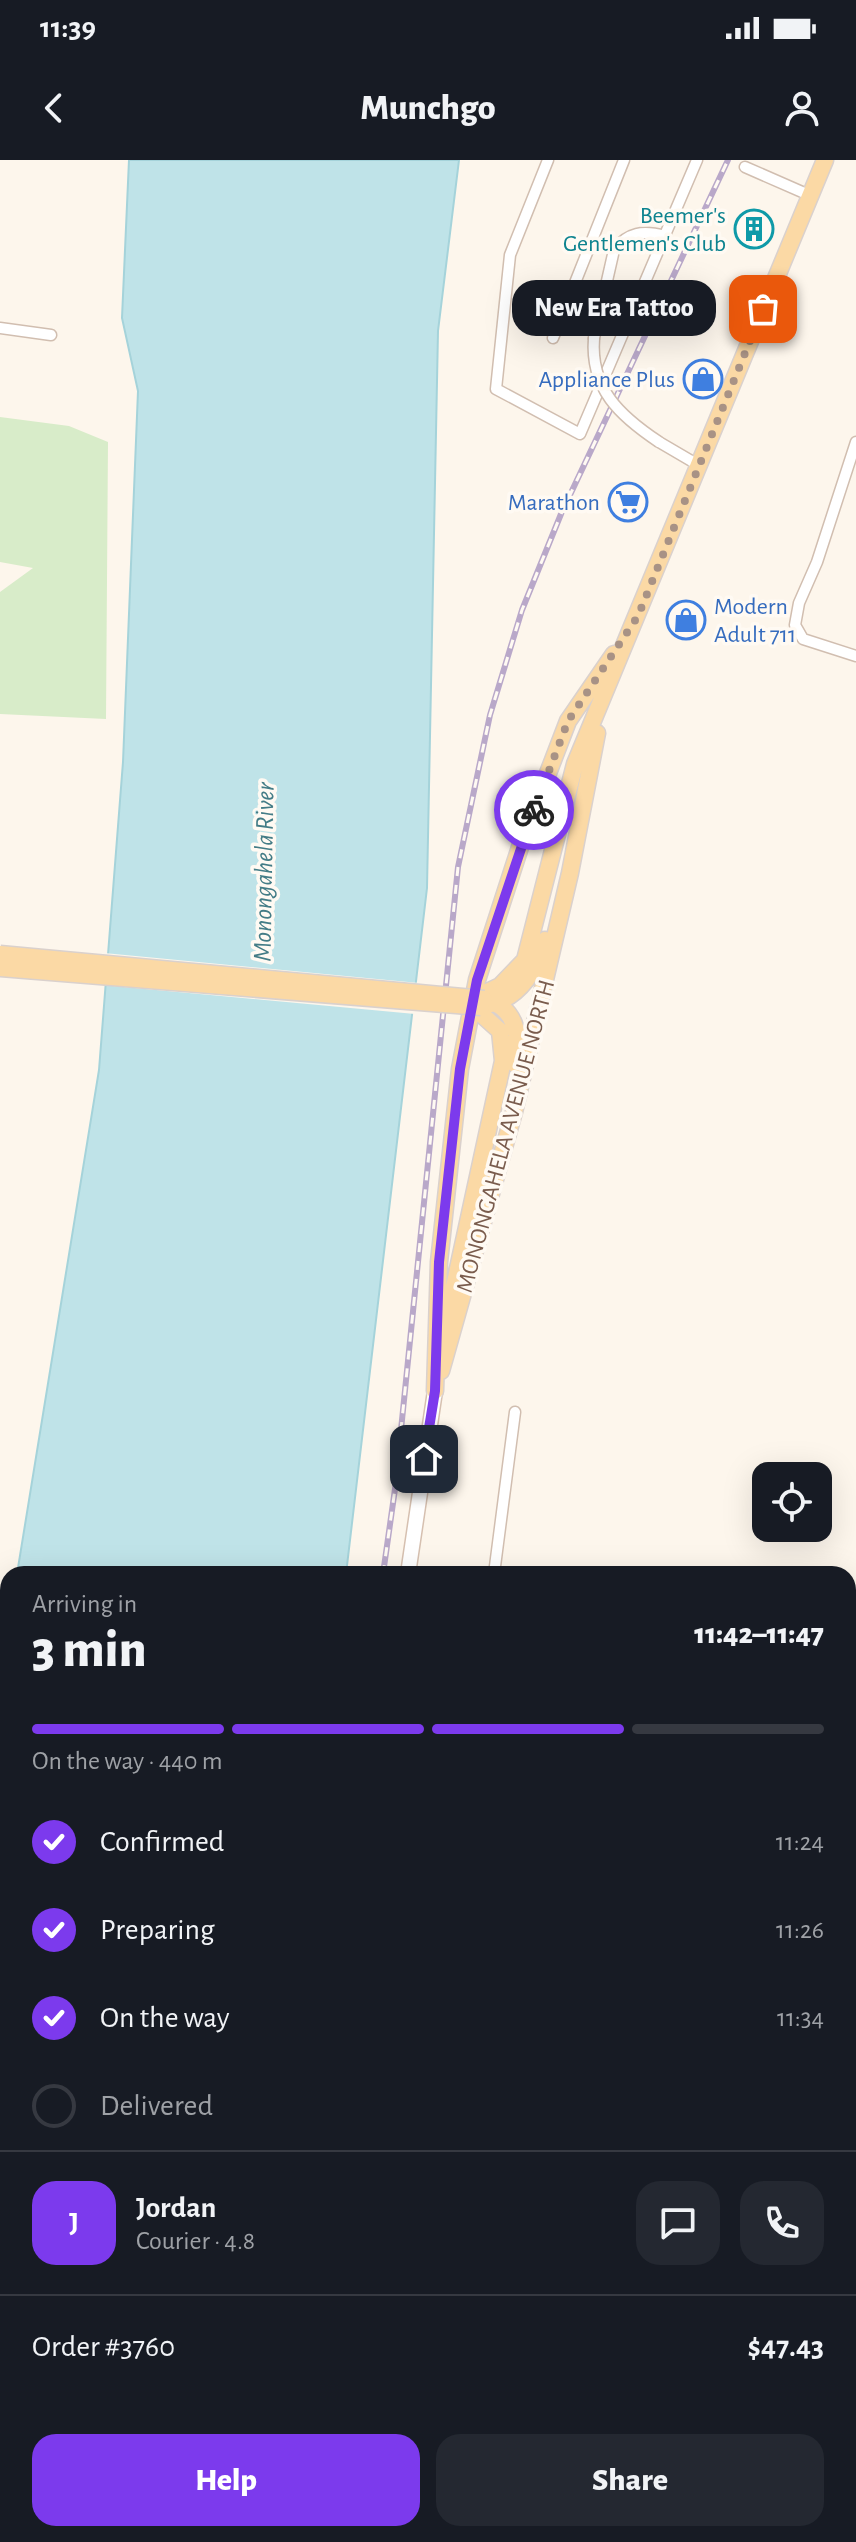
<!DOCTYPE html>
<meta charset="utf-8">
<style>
body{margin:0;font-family:"Alegreya Sans",sans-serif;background:#242831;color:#f1f3f6;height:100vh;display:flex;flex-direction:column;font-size:30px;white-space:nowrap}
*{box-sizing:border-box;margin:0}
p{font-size:26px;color:#9ea1a6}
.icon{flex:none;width:44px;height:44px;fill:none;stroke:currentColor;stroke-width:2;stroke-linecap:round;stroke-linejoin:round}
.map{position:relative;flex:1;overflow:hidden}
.details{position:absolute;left:0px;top:1406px;width:856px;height:976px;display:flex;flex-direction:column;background:#171b24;border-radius:24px 24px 0 0;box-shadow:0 8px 32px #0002}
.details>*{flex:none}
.controls{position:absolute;left:752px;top:1302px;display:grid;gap:16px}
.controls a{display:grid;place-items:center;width:80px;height:80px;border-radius:16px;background:#171b24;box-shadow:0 8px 32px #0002;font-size:40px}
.pin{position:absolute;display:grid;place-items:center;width:68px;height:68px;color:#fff;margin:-34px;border-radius:16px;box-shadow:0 4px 12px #0006}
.courier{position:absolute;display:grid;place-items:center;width:80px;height:80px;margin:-40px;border:6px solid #7c3aed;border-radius:50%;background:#fff;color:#222;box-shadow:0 2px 10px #0007}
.bubble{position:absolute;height:56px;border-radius:24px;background:#171b24;box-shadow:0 8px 32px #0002;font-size:26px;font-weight:800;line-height:56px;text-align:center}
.summary em{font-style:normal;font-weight:800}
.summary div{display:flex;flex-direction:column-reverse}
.summary{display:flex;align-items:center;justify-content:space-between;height:136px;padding:0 32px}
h1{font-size:52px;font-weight:800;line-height:60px}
.bar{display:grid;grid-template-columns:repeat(4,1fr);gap:12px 8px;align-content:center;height:96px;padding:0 32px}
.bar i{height:10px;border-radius:6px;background:#363941}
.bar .selected{background:#7c3aed}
.bar p{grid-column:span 4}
.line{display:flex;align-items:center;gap:20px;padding:0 32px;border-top:2px solid #363941}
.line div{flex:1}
.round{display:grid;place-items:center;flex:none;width:84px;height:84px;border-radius:24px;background:#242831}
ol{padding:0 32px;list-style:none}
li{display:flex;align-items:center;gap:24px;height:88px}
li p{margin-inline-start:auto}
li .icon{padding:8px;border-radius:50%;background:#7c3aed;color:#fff;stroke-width:4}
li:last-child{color:#9ea1a6}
li i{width:44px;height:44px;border:4px solid #363941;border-radius:50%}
.primary-button{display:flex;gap:16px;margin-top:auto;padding:16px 32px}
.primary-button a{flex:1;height:92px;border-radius:24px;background:#7c3aed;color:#fff;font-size:32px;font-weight:800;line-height:92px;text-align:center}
.primary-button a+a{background:#242831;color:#f1f3f6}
.status{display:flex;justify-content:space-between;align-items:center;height:56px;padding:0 40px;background:#171b24;direction:ltr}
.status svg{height:22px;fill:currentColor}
header{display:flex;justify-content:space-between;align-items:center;height:104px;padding:0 32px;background:#171b24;font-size:36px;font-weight:800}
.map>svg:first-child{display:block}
</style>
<div class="status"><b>11:39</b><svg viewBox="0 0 49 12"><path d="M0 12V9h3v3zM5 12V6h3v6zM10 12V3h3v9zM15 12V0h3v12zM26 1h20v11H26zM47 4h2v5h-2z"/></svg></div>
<header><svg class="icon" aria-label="back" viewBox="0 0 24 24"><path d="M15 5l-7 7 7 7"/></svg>Munchgo<svg class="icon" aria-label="person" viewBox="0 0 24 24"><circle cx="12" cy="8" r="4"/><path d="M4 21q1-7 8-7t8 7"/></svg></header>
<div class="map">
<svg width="856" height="2382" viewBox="0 0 856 2382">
<rect width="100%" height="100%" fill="#fdf6ec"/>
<path fill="#d8ecc9" d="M0 257 69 266 108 282 106 559 0 554V432L33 408 0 402Z
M745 2374H848L856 2375V2382H748Z"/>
<path fill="#bfe3e8" stroke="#a5d3da" stroke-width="2" d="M129 0H459L438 171 427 728 346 1414H17L99 910 123 602 138 231 122 158Z
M8 1452V2374H155L154 2382H0V1487Z"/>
<path fill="#fdf6ec" d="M104 793 419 823 415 854 102 825Z"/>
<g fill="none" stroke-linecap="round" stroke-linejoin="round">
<g stroke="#d1beb0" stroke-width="13">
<path id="minor" d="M548 0 510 95 496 229 580 274 697 0
M745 7 809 35
M0 168 51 175
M553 178 624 0
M594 178 614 90C628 72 643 70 665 76
M659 282 700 306
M856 282 817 402 799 443 795 465 803 479 856 496
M494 1414 515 1252
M848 2347 856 2348
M520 2374 521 2382
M657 2374 659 2382"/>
</g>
<g stroke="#d6c0b0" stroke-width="17">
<path id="secondary" d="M408 1414 435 1231
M386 2374 388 2382"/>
</g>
<g stroke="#dad1cd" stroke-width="19">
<path id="primary" d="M485 833 500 826 525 800 575 604 825 0
M484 839C516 847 521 874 515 904
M491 844C520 837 538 808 545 780
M446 1164 503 901 500 871 480 853
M441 1211 514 952 570 713 597 573
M435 1231 439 1102 460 909 477 820 522 681 568 561 614 494"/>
</g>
<use href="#minor" stroke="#fff" stroke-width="10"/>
<use href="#secondary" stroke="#fff" stroke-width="14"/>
<use href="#primary" stroke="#fbd9a5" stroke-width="16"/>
<g stroke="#b9a8c9" stroke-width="6">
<path id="rail" d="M383 1414 395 1329 458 707 490 555 522 450 561 354 728 0
M280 2374 281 2382"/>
</g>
<use href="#rail" stroke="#fffaf3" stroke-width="3" stroke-dasharray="9" stroke-linecap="butt"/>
<g stroke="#d1beb0" stroke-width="13" stroke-linecap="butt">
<path id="minor-bridge" d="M594 178C590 229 620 256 659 282"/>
</g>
<g stroke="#dad1cd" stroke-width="19" stroke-linecap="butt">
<path id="primary-bridge" d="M0 794 484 839
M0 808 481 847"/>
</g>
<use href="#minor-bridge" stroke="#fff" stroke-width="10"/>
<use href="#primary-bridge" stroke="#fbd9a5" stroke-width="16"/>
</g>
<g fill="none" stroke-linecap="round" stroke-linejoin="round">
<path stroke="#a89285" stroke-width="8" stroke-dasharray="0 14.4" d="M534 650 568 561 638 456 763 149"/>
<path stroke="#7c3aed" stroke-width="10" d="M424 1299 435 1231 439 1102 460 909 477 820 534 650"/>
</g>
<defs>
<g id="building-ring" transform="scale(2)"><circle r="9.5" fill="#fffaf3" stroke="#0f9aa8" stroke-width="1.5"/><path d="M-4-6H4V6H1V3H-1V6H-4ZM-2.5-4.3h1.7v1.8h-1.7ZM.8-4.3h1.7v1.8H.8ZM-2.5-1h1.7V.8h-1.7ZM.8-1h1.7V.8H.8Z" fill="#0f9aa8"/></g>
<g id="shop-ring" transform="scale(2)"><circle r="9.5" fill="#fffaf3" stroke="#3f7fe0" stroke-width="1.5"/><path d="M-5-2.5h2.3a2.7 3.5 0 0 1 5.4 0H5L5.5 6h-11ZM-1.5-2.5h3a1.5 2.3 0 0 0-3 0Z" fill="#3f7fe0"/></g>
<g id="supermarket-ring" transform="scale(2)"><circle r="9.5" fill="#fffaf3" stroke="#3f7fe0" stroke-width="1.5"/><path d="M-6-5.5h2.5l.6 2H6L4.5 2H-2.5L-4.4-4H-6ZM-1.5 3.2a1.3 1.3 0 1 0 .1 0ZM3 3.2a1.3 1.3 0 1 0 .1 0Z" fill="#3f7fe0"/></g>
</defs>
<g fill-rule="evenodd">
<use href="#building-ring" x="754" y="69"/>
<use href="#shop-ring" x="703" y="219"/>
<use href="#supermarket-ring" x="628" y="342"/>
<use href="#shop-ring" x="686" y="460"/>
</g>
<g text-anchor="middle" stroke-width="7" stroke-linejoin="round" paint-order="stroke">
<g font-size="24" fill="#0d838f" stroke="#fffaf3" text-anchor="end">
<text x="726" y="63">Beemer's<tspan x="726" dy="28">Gentlemen's Club</tspan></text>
</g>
<g font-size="24" fill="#366cbe" stroke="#fffaf3" text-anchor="end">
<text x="675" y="227">Appliance Plus</text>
<text x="600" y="350">Marathon</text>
<text x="714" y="454" text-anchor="start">Modern<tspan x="714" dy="28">Adult 711</tspan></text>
</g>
<g font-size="24" fill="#7a5c4d" stroke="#fffaf3">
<text transform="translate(505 976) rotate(-75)" y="8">MONONGAHELA AVENUE NORTH</text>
</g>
<g font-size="26" font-style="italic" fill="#437c86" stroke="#fffaf3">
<text transform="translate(263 712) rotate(-89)" y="9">Monongahela River</text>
</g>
</g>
</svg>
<div class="controls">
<a><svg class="icon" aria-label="locate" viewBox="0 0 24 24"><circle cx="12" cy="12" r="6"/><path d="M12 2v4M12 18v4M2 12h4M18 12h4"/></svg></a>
</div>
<div class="pin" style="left:763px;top:149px;background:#ea580c"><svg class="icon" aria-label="bag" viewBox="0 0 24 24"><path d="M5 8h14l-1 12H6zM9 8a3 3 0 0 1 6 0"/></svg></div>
<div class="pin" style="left:424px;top:1299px;background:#1f2937"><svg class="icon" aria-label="home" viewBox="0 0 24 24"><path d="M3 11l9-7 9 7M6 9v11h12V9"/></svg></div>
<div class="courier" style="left:534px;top:650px"><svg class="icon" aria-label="bike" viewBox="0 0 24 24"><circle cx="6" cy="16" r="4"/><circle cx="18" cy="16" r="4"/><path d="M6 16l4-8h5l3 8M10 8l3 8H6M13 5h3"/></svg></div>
<div class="bubble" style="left:512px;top:120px;width:204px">New Era Tattoo</div>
<section class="details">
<div class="summary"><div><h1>3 min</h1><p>Arriving in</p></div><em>11:42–11:47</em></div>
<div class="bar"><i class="selected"></i><i class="selected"></i><i class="selected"></i><i></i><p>On the way · 440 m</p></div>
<ol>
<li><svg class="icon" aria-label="check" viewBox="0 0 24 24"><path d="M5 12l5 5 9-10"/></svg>Confirmed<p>11:24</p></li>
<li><svg class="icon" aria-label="check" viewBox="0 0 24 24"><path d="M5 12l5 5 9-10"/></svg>Preparing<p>11:26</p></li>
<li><svg class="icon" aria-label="check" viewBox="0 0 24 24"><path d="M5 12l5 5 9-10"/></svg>On the way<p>11:34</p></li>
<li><i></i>Delivered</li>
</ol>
<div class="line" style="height:144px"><b class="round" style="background:#7c3aed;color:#fff">J</b><div><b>Jordan</b><p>Courier · 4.8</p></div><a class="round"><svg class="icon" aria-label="chat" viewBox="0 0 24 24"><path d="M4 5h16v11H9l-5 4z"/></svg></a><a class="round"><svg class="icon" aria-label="phone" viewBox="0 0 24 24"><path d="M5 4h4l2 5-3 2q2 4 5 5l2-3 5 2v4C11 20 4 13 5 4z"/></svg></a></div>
<div class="line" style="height:104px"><div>Order #3760</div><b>$47.43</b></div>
<div class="primary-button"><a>Help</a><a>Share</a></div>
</section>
</div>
